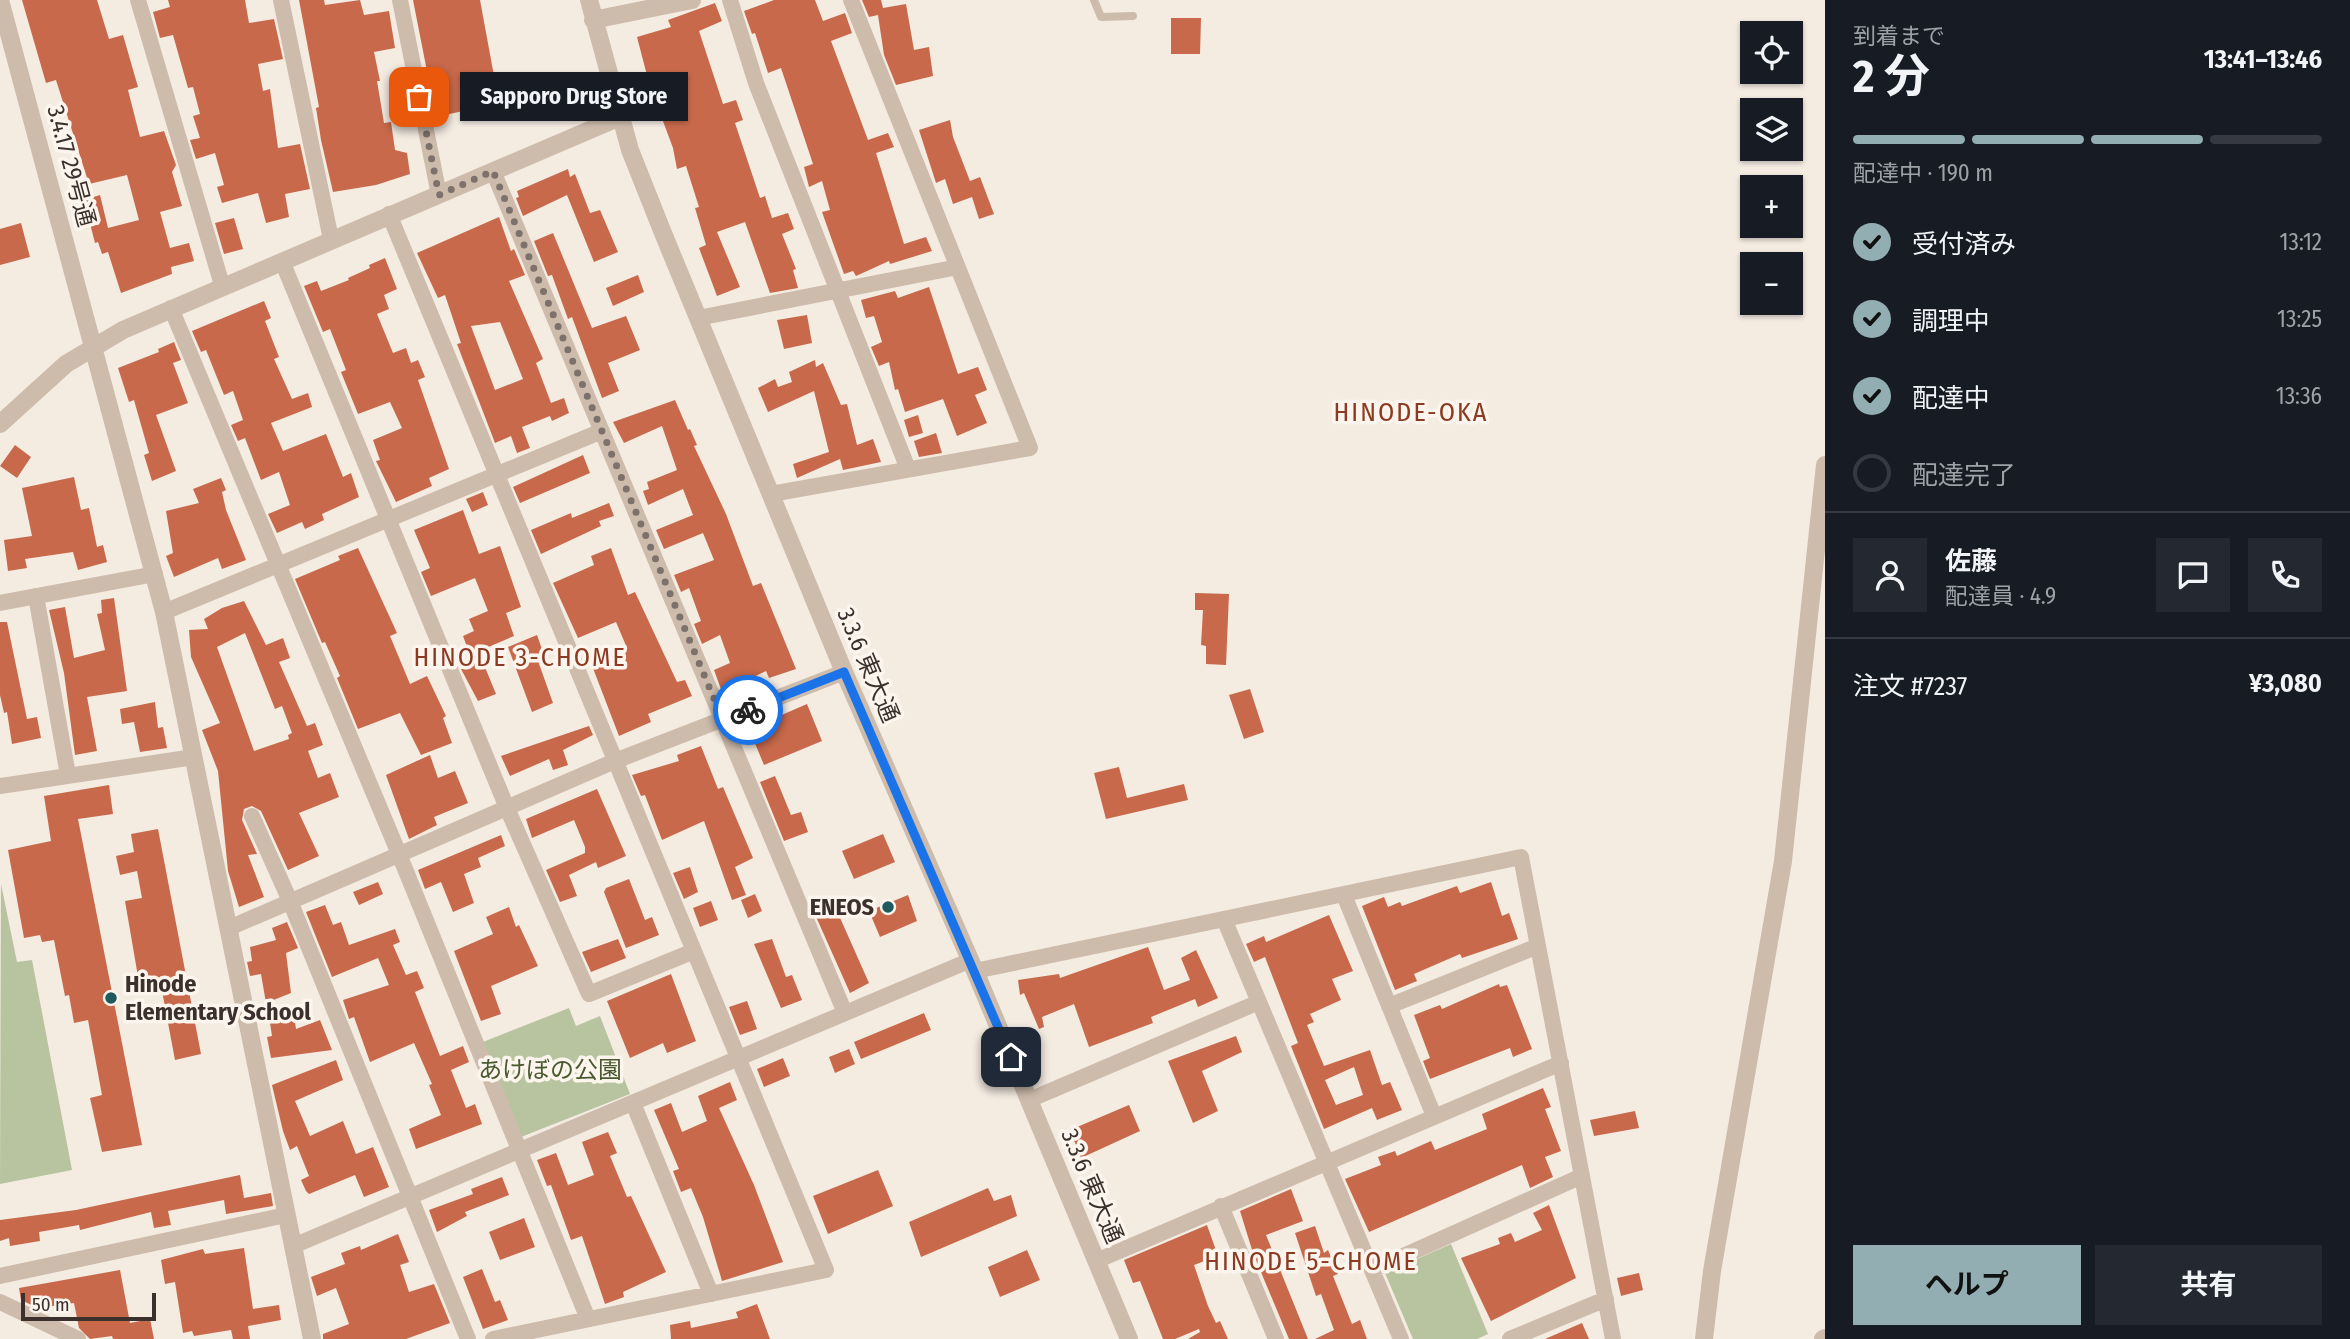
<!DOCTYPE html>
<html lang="ja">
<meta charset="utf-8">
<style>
body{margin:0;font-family:"Fira Sans Condensed","Noto Sans JP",sans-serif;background:#242831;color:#f1f3f6;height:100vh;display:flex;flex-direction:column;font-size:26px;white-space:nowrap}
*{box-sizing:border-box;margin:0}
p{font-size:23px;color:#9ea1a6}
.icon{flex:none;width:38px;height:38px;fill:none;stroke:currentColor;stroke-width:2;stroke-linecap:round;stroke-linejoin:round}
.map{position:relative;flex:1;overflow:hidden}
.panel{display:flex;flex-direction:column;background:#171b24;width:525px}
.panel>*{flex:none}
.buttons{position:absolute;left:1740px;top:21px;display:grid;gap:14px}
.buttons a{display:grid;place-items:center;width:63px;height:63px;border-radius:0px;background:#171b24;box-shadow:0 2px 5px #0004;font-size:35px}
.scale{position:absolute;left:21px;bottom:18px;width:135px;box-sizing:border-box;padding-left:7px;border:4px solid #3b302b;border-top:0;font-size:19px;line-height:24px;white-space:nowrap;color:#3b302b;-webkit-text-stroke:5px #fbf5ee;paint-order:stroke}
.pin{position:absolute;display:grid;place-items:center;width:60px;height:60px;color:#fff;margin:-30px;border-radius:14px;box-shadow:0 4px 10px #0006}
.courier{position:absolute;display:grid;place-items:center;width:70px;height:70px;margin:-35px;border:5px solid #1a73e8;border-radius:50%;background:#fff;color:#222;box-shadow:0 2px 9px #0007}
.bubble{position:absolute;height:49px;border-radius:0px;background:#171b24;box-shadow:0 2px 5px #0004;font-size:23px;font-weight:700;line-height:49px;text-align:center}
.headline em{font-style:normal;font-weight:700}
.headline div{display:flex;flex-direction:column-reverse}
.headline{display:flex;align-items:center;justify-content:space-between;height:119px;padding:0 28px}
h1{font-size:46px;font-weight:700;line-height:52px}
.bar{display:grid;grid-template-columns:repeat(4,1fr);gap:10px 7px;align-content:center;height:84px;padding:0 28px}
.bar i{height:9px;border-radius:5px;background:#363941}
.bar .current{background:#92aeb2}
.bar p{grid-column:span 4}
.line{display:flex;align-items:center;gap:18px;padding:0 28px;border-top:2px solid #363941}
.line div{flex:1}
.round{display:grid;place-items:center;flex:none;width:74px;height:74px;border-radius:0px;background:#242831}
ol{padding:0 28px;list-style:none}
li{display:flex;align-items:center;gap:21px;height:77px}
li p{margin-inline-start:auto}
li .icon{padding:7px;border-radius:50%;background:#92aeb2;color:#111;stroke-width:4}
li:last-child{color:#9ea1a6}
li i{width:38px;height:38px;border:4px solid #363941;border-radius:50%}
.primary-button{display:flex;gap:14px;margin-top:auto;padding:14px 28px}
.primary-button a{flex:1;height:80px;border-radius:0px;background:#92aeb2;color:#111;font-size:28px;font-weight:700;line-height:80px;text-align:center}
.primary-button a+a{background:#242831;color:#f1f3f6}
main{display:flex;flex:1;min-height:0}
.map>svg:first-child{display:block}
</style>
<main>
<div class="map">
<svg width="1825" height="1339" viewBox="0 0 1825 1339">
<rect width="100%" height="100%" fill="#f4ebe1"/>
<path fill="#b8c4a0" d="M1 884 17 962 32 960 72 1170 0 1184Z
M569 1008 576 1026 600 1016 630 1094 521 1137 483 1042Z
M1451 1244 1488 1334 1477 1339H1413L1385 1273Z"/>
<path fill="#c8694b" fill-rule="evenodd" d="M22 0H97L109 39 123 35 138 87 128 90 140 137 164 131 176 165 172 172 182 206 160 212 170 248 189 243 194 261 171 267 172 274 121 293 108 252 102 254 98 242 95 243 84 200 100 195 108 228 139 220 127 175 89 184 56 80 46 83Z
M168 0H245L249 23 274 19 283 59 258 64 263 91 270 89 278 148 300 144 310 189 285 194 289 217 266 223 258 193 222 203 217 187 224 185 215 153 196 159 190 140 200 138 193 116 200 114 193 87 188 88 173 35 160 38 153 12 170 7Z
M299 0H324L325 5 360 0 364 15 389 11 395 48 374 52 380 81H377L384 123 391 122 395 150 407 153 410 174 376 185 333 192 321 140 316 108 319 107Z
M413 0H480L499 103 436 117Z
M774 0H815L823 21 845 13 852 33 831 41 868 140 888 133 894 147 876 153 904 244 926 237 932 251 890 264 889 261 856 276 853 271 844 274 822 212 830 210 822 181 809 187 804 167 813 164 781 68 768 73 755 33 752 34 744 11Z
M862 0H881L883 8 906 4 914 50 929 47 933 76 896 85 884 55 878 15 869 17Z
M715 3 722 21 699 31 723 104 736 100 743 120 735 123 760 198 765 196 772 218 788 213 794 229 782 234 796 269 793 270 798 288 770 293 745 222 717 232 740 287 717 296 699 248 706 245 695 208 699 207 686 166 677 169 673 148 657 105 655 106 637 37 671 27 668 20Z
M1171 18H1201L1200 54H1171Z
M950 120 953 137 970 181 980 177 994 214 979 219 972 197 953 204 945 179 936 183 919 130Z
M568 169 570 177 575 174 590 213 600 210 618 252 594 262 567 195 523 216 516 198 519 197 517 191Z
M499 217 511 251 514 249 525 275 509 281 543 359 536 363 551 403 564 398 569 413 552 421 550 416 522 427 530 448 517 453 511 436 495 443 457 344 461 343 445 295 438 298 417 253ZM500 322 523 379 495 390 471 326Z
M234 218 243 249 224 254 215 223Z
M21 223 30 257 0 265V229Z
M553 233 592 328 626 316 640 350 608 363 619 391 602 398 572 317 568 319 552 275 548 276 534 241Z
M385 258 397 289 384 295 389 309 377 314 393 353 406 348 411 363 418 360 425 377 418 380 449 469 429 478 432 486 396 502 376 461 380 460 373 440 402 428 390 402 358 414 341 372 346 370 330 329 323 332 304 286 317 281 321 291 349 280 348 278 370 268 369 265Z
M638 275 644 292 613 306 606 288Z
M929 287 958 374 978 367 987 390 975 395 987 423 957 436 943 399 905 412 898 389 895 390 889 362 879 366 871 347 882 342 874 316 866 318 861 300 895 291 898 298Z
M264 301 271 318 265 321 279 357 274 359 292 399 308 393 312 407 271 423 283 451 326 434 343 477 351 473 359 497 322 514 324 520 305 529 302 522 277 533 268 514 290 505 279 472 261 480 245 438 238 441 231 425 243 420 233 391 224 395 206 350 201 352 192 331Z
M807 315 812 343 784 349 777 320Z
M174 342 181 360 173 363 188 403 156 415 176 471 152 481 144 455 149 453 134 400 129 402 118 368 159 352 158 349Z
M815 360 816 367 823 363 841 405 847 404 857 445 873 439 881 462 843 470 840 459 797 478 793 464 829 452 814 391 768 412 758 388 775 379 778 387 792 382 789 372Z
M675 400 688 430 690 429 697 445 694 446 726 514 753 586 761 583 796 669 769 678 766 671 722 692 714 670 730 663 720 635 702 644 694 624 701 621 689 588 681 592 674 575 714 560 703 533 664 549 656 530 693 515 683 489 648 505 643 491 649 489 647 482 677 470 662 426 624 443 613 422Z
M918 415 923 433 909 437 904 420Z
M936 433 942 453 919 457 914 441Z
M15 445 31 457 17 478 0 466Z
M583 455 590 473 520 503 513 487Z
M74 477 81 510 89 508 97 547 103 545 107 562 78 570 73 552 25 559 27 568 8 571 4 540 32 536 22 488Z
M221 478 226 490 222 492 226 510 246 560 222 569 218 558 174 577 166 556 173 553 166 511 199 503 193 489Z
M483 492 488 505 472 512 466 499Z
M609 503 614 516 599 521 601 526 541 554 531 530 571 513 572 518Z
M463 510 479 554 500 546 521 607 506 613 514 636 470 655 463 636 474 631 469 619 488 611 475 578 431 596 421 572 430 568 414 530Z
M358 548 397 633 390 636 410 684 427 676 446 716 443 718 452 743 421 755 400 713 358 729 337 678 340 676 325 642 322 643 295 579 340 560 338 556Z
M611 548 628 595 635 592 677 682 685 680 692 696 648 714 651 722 619 736 591 663 627 648 616 622 578 638 553 583 594 565 591 556Z
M1195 593 1229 594 1226 665 1206 664V646L1201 645 1203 610H1195Z
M114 598 127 691 87 697 97 751 75 755 64 673 49 610 65 607 74 658 105 650 97 614 102 613 101 600Z
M244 601 266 645 283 638 290 658 279 662 307 726 315 723 323 745 308 751 318 778 330 773 339 797 299 813 319 856 288 870 261 811 252 806 244 809 242 820 257 854 248 855 264 897 239 907 228 871 218 771 202 730 220 723 191 657 189 630 208 629 204 619 222 608ZM245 633 275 709 282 706 292 733 288 735 289 739 254 751 217 647Z
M0 622H7L27 719 37 717 41 738 12 744 7 712 4 713 0 695Z
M537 635 545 658 538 661 553 703 532 712 508 647Z
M482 660 496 694 478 701 461 669Z
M1250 689 1264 732 1244 739 1229 695Z
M155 702 158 728 163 727 167 748 140 752 134 722 122 724 120 709Z
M807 704 822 741 764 765 749 729Z
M589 726 593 735 563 750 568 765 553 770 549 759 510 776 501 756Z
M701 746 718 789 723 787 753 858 735 867 746 895 732 900 704 821 662 840 645 795 641 796 632 775 679 761 677 755Z
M430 755 438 778 455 771 468 803 434 817 437 825 409 839 386 775Z
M1119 767 1127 798 1184 784 1188 800 1106 819 1094 773Z
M775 776 791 815 801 812 808 832 784 841 760 782Z
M109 785 113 814 78 819 142 1145 102 1152 90 1098 102 1095 88 1020 74 1023 69 995 65 996 54 940 42 942 40 935 24 938 8 850 51 841 44 796Z
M597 789 626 856 598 868 596 862 569 875 577 896 560 902 546 870 585 853V847L574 820 532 838 526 819Z
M158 829 201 1054 175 1060 162 991 141 994 125 901 142 898 137 871 120 875 116 856 134 852 131 834Z
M883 834 895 862 854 879 842 851Z
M501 835 505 846 478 858 481 867 464 874 474 903 453 912 441 882 425 889 418 870Z
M690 867 698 892 684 899 673 873Z
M629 879 645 920 652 917 659 935 626 948 604 892 606 888Z
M378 882 383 894 359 905 353 892Z
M1491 882 1502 916 1509 913 1518 939 1462 958 1460 954 1414 974 1417 981 1395 990 1362 906 1384 897 1388 907 1400 902 1402 906 1457 886 1460 893Z
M755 894 762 911 748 918 741 900Z
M908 895 917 921 880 937 869 911Z
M711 901 718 920 700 927 693 908Z
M833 902 869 983 850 993 813 910Z
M325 905 333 925 341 922 349 945 395 929 400 942 393 945 406 975 417 971 424 988 415 992 440 1056 463 1046 469 1062 451 1070 466 1108 475 1104 482 1124 416 1149 409 1129 441 1115 429 1085 432 1084 414 1043 370 1062 354 1017 349 1019 343 1000 389 985 378 958 332 977 306 912Z
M509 907 516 927 519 925 538 966 491 986 501 1014 481 1021 454 951 493 934 486 917Z
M1329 915 1353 971 1332 979 1341 1000 1310 1014 1314 1022 1307 1025 1324 1066 1370 1050 1382 1085 1390 1082 1402 1110 1377 1120 1372 1108 1324 1129 1291 1046 1298 1043 1265 957 1254 962 1246 944 1264 936 1266 942ZM1354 1067 1363 1095 1336 1105 1325 1080Z
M287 922 298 948 286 953 291 993 266 1003 261 974 250 976 247 962 252 961 250 947 276 940 272 928Z
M618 939 626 958 591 972 582 952Z
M772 939 786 977 792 975 802 1000 781 1008 754 944Z
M1148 947 1164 990 1190 980 1181 958 1196 950 1218 998 1198 1007 1195 999 1151 1017 1153 1023 1089 1047 1074 1004 1042 1017 1044 1027 1039 1029 1024 993 1020 995 1018 980 1059 974 1060 978Z
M671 974 696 1041 667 1053 663 1043 630 1058 607 1001Z
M1499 984 1500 987 1507 985 1532 1049 1513 1057 1510 1048 1430 1079 1423 1061 1430 1058 1414 1015 1440 1005 1442 1009Z
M747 1001 757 1029 740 1035 729 1007Z
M924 1013 931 1030 861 1059 854 1042Z
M294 1016 296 1029 320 1020 332 1050 271 1058 267 1037 272 1036 270 1023Z
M1236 1036 1242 1052 1202 1071 1218 1111 1193 1123 1168 1061Z
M849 1049 855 1064 835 1073 829 1057Z
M783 1058 790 1076 764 1087 757 1069Z
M336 1060 343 1080 295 1101 310 1136 343 1121 356 1154 373 1147 389 1187 364 1197 355 1175 309 1194 306 1191 301 1180 309 1176 297 1146 290 1150 283 1131 272 1085Z
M730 1082 737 1100 719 1108 754 1185 783 1262 722 1281 703 1217 691 1188 681 1192 673 1171 679 1169 654 1110 671 1103 682 1132 707 1121 698 1096Z
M1543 1088 1551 1107 1545 1109 1561 1151 1545 1157 1553 1177 1530 1188 1522 1165 1369 1232 1345 1179 1381 1165 1378 1157 1395 1151 1397 1156 1431 1141 1435 1150 1487 1129 1482 1114Z
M1129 1105 1140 1131 1081 1158 1070 1130Z
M1635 1111 1639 1128 1594 1136 1590 1120Z
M608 1132 617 1153 610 1156 627 1197 631 1196 666 1272 623 1292 624 1297 605 1304 582 1236 571 1240 551 1185 547 1186 537 1160 556 1153 568 1185 594 1175 582 1142Z
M878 1170 893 1206 828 1234 813 1196Z
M240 1175 244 1198 271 1193 273 1206 226 1214 224 1200 168 1211 171 1225 154 1228 151 1212 80 1230 79 1225 39 1232 40 1241 10 1246 9 1238 0 1241V1220L76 1210Z
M502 1177 509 1195 465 1212 467 1216 437 1232 429 1210 473 1194 471 1189Z
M988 1188 994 1201 1011 1195 1017 1216 921 1257 909 1222Z
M1291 1189 1303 1221 1266 1235 1308 1339H1289L1253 1253 1240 1211Z
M1549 1205 1576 1278 1491 1321 1461 1258 1500 1244 1498 1238 1511 1233 1515 1242 1542 1230 1533 1213Z
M524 1218 535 1247 500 1260 489 1232Z
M1207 1225 1218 1256 1194 1265 1208 1306 1216 1323 1220 1321 1228 1339H1188L1200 1332 1199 1329 1175 1339H1163L1140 1281 1133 1283 1124 1260Z
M1315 1226 1324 1253 1328 1250 1338 1274 1333 1276 1352 1324 1360 1320 1367 1339H1315L1334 1330 1321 1294 1316 1296 1295 1233Z
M398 1234 409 1262 400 1265 409 1292 434 1284 450 1323 406 1339H323V1334L349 1324 336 1288 317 1296 311 1277 345 1264 341 1253 360 1246 361 1250Z
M244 1248 253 1309 279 1305 281 1320 248 1326 250 1339H233L231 1330 194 1336 192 1331 183 1333 175 1282 165 1284 161 1260 203 1249 205 1254Z
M1027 1250 1040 1280 1000 1297 988 1267Z
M482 1269 495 1302 500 1300 508 1320 483 1329 463 1277Z
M120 1270 130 1323 150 1319 154 1339H113L112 1336 90 1339 79 1328 74 1303 38 1308 21 1300 19 1288Z
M1639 1273 1643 1290 1621 1296 1617 1278Z
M757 1304 770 1339H671L670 1325 690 1321 691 1328 738 1318 736 1312Z
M1582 1323 1589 1339H1545Z"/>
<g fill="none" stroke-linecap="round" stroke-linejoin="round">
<path stroke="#cdbbac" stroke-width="8" d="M1094 0 1101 17 1133 16"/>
<path stroke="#cdbbac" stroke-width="16" d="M138 0 222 285
M281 0 331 239
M400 0 439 195
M730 0 756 83 908 469
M493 171 845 1013
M389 214 826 1270 493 1339
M282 261 507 808 589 994 694 951
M171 308 399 854 588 1319
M698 318 958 267
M771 494 1030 448 851 0
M36 596 68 775
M0 603 155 574
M164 612 602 431
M0 786 194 757
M252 816 290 901 468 1339
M1344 895 1434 1116
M1224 919 1401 1339
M229 928 615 761 844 672
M975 971 1521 857 1613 1339
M1389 1006 1538 946
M1029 1100 1259 1002
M633 1103 711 1294
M1221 1206 1276 1339
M293 1246 971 960
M1096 1261 1561 1063
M1372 1270 1582 1176
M0 1276 286 1215
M0 1302 78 1339
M1510 1339 1606 1299"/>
<path stroke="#cdbbac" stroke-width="18" d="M0 0 164 612 312 1339
M589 0 630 150 663 233 844 672 975 971 1129 1339
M593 20 692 0
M0 424 66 364 123 330 620 117
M1704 1339 1712 1271 1783 861 1825 465
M1823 1339 1825 1338"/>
</g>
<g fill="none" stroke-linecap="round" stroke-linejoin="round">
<path stroke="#7c716b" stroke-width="7" stroke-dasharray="0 12.6" d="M419 97 439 195 493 171 723 720 748 710"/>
<path stroke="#1a73e8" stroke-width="9" d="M748 710 844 672 1011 1057"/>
</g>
<g fill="#1f5a5e" stroke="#fbf5ee" stroke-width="2.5">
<circle cx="888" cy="907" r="7"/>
<circle cx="111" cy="998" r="7"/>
</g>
<g text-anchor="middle" stroke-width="7" stroke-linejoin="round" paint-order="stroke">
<g font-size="24" fill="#3b302b" stroke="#fbf5ee">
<text transform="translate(71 166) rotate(75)" y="8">3.4.17 29号通</text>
<text transform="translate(868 665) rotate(67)" y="8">3.3.6 東大通</text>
<text transform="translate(1092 1186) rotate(67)" y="8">3.3.6 東大通</text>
</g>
<g font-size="24" font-weight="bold" fill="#3b302b" stroke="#fbf5ee" text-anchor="end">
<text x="874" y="915">ENEOS</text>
<text x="125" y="992" text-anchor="start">Hinode<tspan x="125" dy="28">Elementary School</tspan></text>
</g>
<g font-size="24" fill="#4a5a2e" stroke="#fbf5ee">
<text x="550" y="1078">あけぼの公園</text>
</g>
<g font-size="26" letter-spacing="2" fill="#8c3b22" stroke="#fbf5ee">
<text x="1411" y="421">HINODE-OKA</text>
<text x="520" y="666">HINODE 3-CHOME</text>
<text x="1311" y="1270">HINODE 5-CHOME</text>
</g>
</g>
</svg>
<div class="buttons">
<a><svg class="icon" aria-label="locate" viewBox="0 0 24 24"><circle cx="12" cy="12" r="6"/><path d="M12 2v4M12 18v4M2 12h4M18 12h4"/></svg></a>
<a><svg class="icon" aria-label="layers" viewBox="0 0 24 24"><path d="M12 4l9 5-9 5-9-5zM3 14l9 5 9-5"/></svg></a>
<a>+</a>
<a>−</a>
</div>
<div class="scale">50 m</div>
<div class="pin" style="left:419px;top:97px;background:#ea580c"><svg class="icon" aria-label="bag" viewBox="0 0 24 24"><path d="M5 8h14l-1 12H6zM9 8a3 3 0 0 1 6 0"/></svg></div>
<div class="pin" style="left:1011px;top:1057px;background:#1f2937"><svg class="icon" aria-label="home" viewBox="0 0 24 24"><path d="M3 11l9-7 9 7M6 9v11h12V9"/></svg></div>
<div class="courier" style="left:748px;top:710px"><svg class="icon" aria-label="bike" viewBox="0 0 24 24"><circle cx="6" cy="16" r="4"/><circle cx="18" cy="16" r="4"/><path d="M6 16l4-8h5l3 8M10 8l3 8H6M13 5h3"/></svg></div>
<div class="bubble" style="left:460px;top:72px;width:228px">Sapporo Drug Store</div>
</div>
<section class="panel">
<div class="headline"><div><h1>2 分</h1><p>到着まで</p></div><em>13:41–13:46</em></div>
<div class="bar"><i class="current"></i><i class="current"></i><i class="current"></i><i></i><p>配達中 · 190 m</p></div>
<ol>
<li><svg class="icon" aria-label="check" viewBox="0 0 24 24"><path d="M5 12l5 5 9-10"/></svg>受付済み<p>13:12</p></li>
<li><svg class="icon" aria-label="check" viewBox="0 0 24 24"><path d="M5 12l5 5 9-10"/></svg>調理中<p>13:25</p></li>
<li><svg class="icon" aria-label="check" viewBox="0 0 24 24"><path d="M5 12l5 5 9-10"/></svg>配達中<p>13:36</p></li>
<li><i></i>配達完了</li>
</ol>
<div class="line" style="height:126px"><a class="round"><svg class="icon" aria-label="person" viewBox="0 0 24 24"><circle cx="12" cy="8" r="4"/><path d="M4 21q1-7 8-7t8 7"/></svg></a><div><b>佐藤</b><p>配達員 · 4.9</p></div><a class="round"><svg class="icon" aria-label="chat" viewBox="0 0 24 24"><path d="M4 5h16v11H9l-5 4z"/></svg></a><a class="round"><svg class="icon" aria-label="phone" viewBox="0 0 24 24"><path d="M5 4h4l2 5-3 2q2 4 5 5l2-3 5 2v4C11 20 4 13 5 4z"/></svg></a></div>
<div class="line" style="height:91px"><div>注文 #7237</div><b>¥3,080</b></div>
<div class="primary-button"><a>ヘルプ</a><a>共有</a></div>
</section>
</main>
